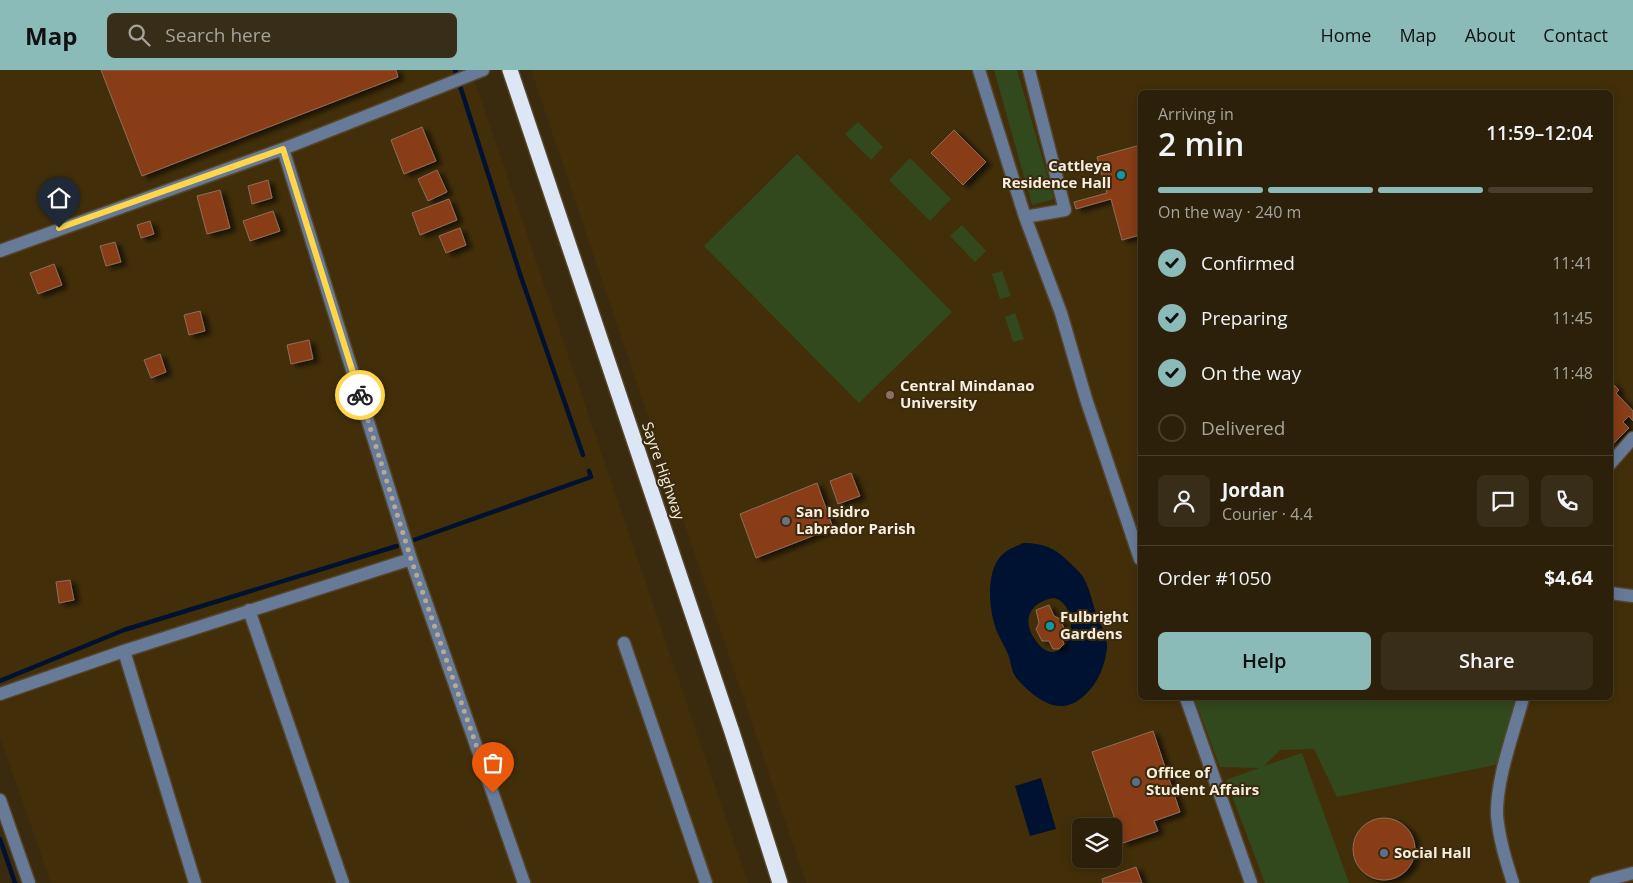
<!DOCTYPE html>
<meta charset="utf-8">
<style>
body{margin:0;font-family:"Open Sans",sans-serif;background:#382d18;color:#f1f3f6;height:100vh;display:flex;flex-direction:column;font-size:19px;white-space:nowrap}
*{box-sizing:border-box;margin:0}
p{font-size:16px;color:#a6a39c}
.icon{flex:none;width:28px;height:28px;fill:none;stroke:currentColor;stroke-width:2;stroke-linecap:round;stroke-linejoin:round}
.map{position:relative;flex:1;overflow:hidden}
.side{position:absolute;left:1138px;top:20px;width:475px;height:610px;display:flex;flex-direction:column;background:#2c200a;border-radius:8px;box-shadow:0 2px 12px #0003,0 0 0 1px #483e2b}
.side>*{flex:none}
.fabs{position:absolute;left:1072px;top:748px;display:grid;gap:10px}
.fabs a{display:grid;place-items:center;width:50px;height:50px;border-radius:8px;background:#2c200a;box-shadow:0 2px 12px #0003,0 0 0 1px #483e2b;font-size:25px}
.pin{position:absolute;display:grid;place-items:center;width:42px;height:42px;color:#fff;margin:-51px -21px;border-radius:50% 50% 50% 0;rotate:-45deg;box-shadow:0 0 5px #0007}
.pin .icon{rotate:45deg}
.courier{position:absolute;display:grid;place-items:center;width:50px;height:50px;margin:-25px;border:4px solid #ffd54a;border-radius:50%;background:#fff;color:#222;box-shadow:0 1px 6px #0007}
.head em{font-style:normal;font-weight:600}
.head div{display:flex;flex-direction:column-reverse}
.head{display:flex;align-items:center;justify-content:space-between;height:85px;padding:0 20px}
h1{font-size:32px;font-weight:600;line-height:38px}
.bar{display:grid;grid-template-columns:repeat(4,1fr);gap:8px 5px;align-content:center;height:60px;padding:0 20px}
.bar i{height:6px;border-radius:4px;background:#483e2b}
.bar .current{background:#8bbbb9}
.bar p{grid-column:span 4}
.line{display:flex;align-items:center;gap:12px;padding:0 20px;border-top:1px solid #483e2b}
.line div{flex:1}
.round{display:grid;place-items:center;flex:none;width:52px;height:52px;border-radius:8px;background:#382d18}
ol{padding:0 20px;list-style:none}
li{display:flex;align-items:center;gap:15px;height:55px}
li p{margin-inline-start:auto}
li .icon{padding:5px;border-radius:50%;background:#8bbbb9;color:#111;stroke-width:4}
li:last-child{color:#a6a39c}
li i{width:28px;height:28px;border:2px solid #483e2b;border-radius:50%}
.cta{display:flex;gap:10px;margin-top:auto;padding:10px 20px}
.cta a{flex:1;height:58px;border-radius:8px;background:#8bbbb9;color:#111;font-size:20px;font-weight:600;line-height:58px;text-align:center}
.cta a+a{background:#382d18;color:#f1f3f6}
header{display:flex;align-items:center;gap:30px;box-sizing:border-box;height:70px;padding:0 25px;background:#8bbbb9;color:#111}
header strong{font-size:24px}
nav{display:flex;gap:28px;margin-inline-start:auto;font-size:18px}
.search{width:350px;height:45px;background:#382d18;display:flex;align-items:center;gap:12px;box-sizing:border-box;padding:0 18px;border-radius:8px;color:#a6a39c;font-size:19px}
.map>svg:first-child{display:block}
</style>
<header>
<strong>Map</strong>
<div class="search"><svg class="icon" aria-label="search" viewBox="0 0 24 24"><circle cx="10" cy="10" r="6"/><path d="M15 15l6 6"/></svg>Search here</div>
<nav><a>Home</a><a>Map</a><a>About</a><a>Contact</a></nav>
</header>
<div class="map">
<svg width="1633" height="813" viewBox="0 0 1633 813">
<defs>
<filter id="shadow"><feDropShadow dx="5.5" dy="3" stdDeviation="2.5" flood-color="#0009"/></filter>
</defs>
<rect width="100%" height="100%" fill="#3a2a0e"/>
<path fill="#422f0a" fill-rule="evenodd" d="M0 0H471L748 813H51L0 667Z
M531 0H1633V813H806ZM1140 22H1610V628H1140ZM1081 756H1114V789H1081Z"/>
<path fill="#32481d" d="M994 0H1017L1054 129 1032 135Z
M858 52 883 77 871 90 845 64Z
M797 84 952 242 859 333 704 176Z
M910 88 951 129 930 151 889 110Z
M962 155 986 181 975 192 950 166Z
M1002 201 1011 226 1000 229 992 204Z
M1015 243 1024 269 1013 272 1005 247Z
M1194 628H1520L1500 694 1337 727 1314 679 1280 680 1264 696 1302 683 1349 813H1265L1226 710 1259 698 1220 697Z"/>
<path fill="#001232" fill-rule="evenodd" d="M1023 473C1045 473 1057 479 1072 495 1076 499 1080 502 1083 507 1090 518 1092 533 1097 546 1101 556 1108 567 1107 578 1105 596 1098 613 1085 625 1065 644 1046 636 1028 620 1024 616 1018 611 1015 606 1011 600 1011 591 1008 584 1005 577 1001 571 998 564 989 544 985 505 1000 487 1006 480 1015 477 1023 473ZM1053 528C1060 529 1064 533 1067 539 1081 567 1055 602 1034 568 1021 548 1032 532 1053 528Z
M1041 708 1056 759 1030 766 1015 716Z"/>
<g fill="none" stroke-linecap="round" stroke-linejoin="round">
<path stroke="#001232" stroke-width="4.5" d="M455 0 521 207 583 385
M411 471 591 407 589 401
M0 611 124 560 397 476
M0 769 15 813"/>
</g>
<path fill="#883d13" stroke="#8e6d5e" filter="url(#shadow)" d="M101 0H396L398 7 142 106Z
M422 57 436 91 404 104 391 70Z
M954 60 986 92 963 115 931 83Z
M1140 75V165L1122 170 1111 129 1076 139 1074 132 1107 123 1097 87Z
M437 100 447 122 428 131 418 109Z
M268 110 272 128 252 134 248 116Z
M220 120 230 158 207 164 197 126Z
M449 129 457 150 420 165 412 143Z
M273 141 280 161 250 171 243 151Z
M150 151 154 164 141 168 137 155Z
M460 158 466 175 446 183 439 166Z
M115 172 121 192 106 196 100 176Z
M54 194 62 215 38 224 30 203Z
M200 241 205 261 189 265 184 245Z
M309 270 313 289 291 294 287 275Z
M160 284 166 302 151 308 144 290Z
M1610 311 1619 320 1616 323 1633 341V351L1629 346 1623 352 1629 358 1610 377Z
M851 403 860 426 838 434 830 411Z
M817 413 833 458 756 488 740 444Z
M70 510 74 530 59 533 56 512Z
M1049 535 1054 546 1060 549 1064 558 1060 564 1064 574 1059 579H1053L1049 571H1042L1036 559 1039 553 1036 540Z
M1153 661 1180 742 1154 751 1158 761 1123 773 1092 682Z
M1353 779a31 31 0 1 1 62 0a31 31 0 1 1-62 0Z
M1136 797 1142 813H1103L1102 809Z"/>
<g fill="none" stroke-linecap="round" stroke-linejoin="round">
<g stroke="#55462b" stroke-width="15">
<path id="minor" d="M979 0 1025 147 1061 243 1086 329 1140 489
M283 79 411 489 524 813
M1025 147 1065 140 1029 0
M0 181 283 79 483 0
M1610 394 1633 368
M1610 523 1633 526
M249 540 343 813
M624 573 706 813
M124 581 195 813
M0 624 124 581 411 489
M1186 628 1251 813
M0 730 29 813
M1513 813C1506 791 1499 769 1497 745 1496 709 1514 662 1523 628
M1596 813 1633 803"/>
</g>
<g stroke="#55462b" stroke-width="18">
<path id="highway" d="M510 0 732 662 780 813"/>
</g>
<use href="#minor" stroke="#677b99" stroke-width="12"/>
<use href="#highway" stroke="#dce6f5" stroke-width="15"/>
</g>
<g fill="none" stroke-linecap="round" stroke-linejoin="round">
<path stroke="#b6aa95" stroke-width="5" stroke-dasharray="0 9" d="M360 325 411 489 493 723"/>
<path stroke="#ffd54a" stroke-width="6" d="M59 158 283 79 360 325"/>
</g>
<g fill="#0f9aa8" stroke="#3a2a0e" stroke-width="2">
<circle cx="1121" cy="105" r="5"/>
<circle cx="1050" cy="556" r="5"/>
</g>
<circle fill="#8d6e63" stroke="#3a2a0e" stroke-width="2" cx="890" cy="325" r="5"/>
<circle fill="#6b7280" stroke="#3a2a0e" stroke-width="2" cx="786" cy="451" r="5"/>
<g fill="#5c6f8a" stroke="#3a2a0e" stroke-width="2">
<circle cx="1136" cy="712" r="5"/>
<circle cx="1384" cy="783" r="5"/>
</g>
<g text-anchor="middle" stroke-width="4" stroke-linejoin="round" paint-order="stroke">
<g font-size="15" font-weight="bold" fill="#f9efde" stroke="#3a2a0e" text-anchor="start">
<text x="1111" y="101" text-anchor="end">Cattleya<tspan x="1111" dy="17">Residence Hall</tspan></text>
<text x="900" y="321">Central Mindanao<tspan x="900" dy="17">University</tspan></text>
<text x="796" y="447">San Isidro<tspan x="796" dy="17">Labrador Parish</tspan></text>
<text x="1060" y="552">Fulbright<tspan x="1060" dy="17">Gardens</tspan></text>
<text x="1146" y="708">Office of<tspan x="1146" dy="17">Student Affairs</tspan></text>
<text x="1394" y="788">Social Hall</text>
</g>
<g font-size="15" fill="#f9efde" stroke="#3a2a0e">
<text transform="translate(663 401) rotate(71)" y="5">Sayre Highway</text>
</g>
</g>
</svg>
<div class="fabs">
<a><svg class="icon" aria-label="layers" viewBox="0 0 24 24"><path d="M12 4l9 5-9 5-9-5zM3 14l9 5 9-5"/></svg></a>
</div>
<div class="pin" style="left:493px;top:723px;background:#ea580c"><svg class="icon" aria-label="bag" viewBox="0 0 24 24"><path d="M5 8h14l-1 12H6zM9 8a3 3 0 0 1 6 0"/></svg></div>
<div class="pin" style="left:59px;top:158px;background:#1f2937"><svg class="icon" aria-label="home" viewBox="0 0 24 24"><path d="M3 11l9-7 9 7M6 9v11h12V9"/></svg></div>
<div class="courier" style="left:360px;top:325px"><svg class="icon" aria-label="bike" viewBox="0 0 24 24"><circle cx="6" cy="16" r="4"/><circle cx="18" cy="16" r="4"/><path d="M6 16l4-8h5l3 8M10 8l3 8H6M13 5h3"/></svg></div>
<section class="side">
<div class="head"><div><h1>2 min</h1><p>Arriving in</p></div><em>11:59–12:04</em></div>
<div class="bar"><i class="current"></i><i class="current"></i><i class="current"></i><i></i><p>On the way · 240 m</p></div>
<ol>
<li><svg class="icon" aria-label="check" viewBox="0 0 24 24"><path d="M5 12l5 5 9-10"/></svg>Confirmed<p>11:41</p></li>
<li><svg class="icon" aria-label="check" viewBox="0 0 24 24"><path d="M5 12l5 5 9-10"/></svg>Preparing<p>11:45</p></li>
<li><svg class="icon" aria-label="check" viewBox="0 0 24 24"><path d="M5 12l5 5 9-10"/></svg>On the way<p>11:48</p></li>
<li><i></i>Delivered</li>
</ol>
<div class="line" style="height:90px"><a class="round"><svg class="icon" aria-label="person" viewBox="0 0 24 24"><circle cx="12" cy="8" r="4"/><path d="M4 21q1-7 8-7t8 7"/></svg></a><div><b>Jordan</b><p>Courier · 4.4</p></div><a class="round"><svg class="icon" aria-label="chat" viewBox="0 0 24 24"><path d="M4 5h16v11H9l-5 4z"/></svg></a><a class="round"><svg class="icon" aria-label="phone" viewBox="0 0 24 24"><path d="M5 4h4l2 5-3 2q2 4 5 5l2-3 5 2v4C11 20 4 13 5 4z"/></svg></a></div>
<div class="line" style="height:65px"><div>Order #1050</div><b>$4.64</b></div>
<div class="cta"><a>Help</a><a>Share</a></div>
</section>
</div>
